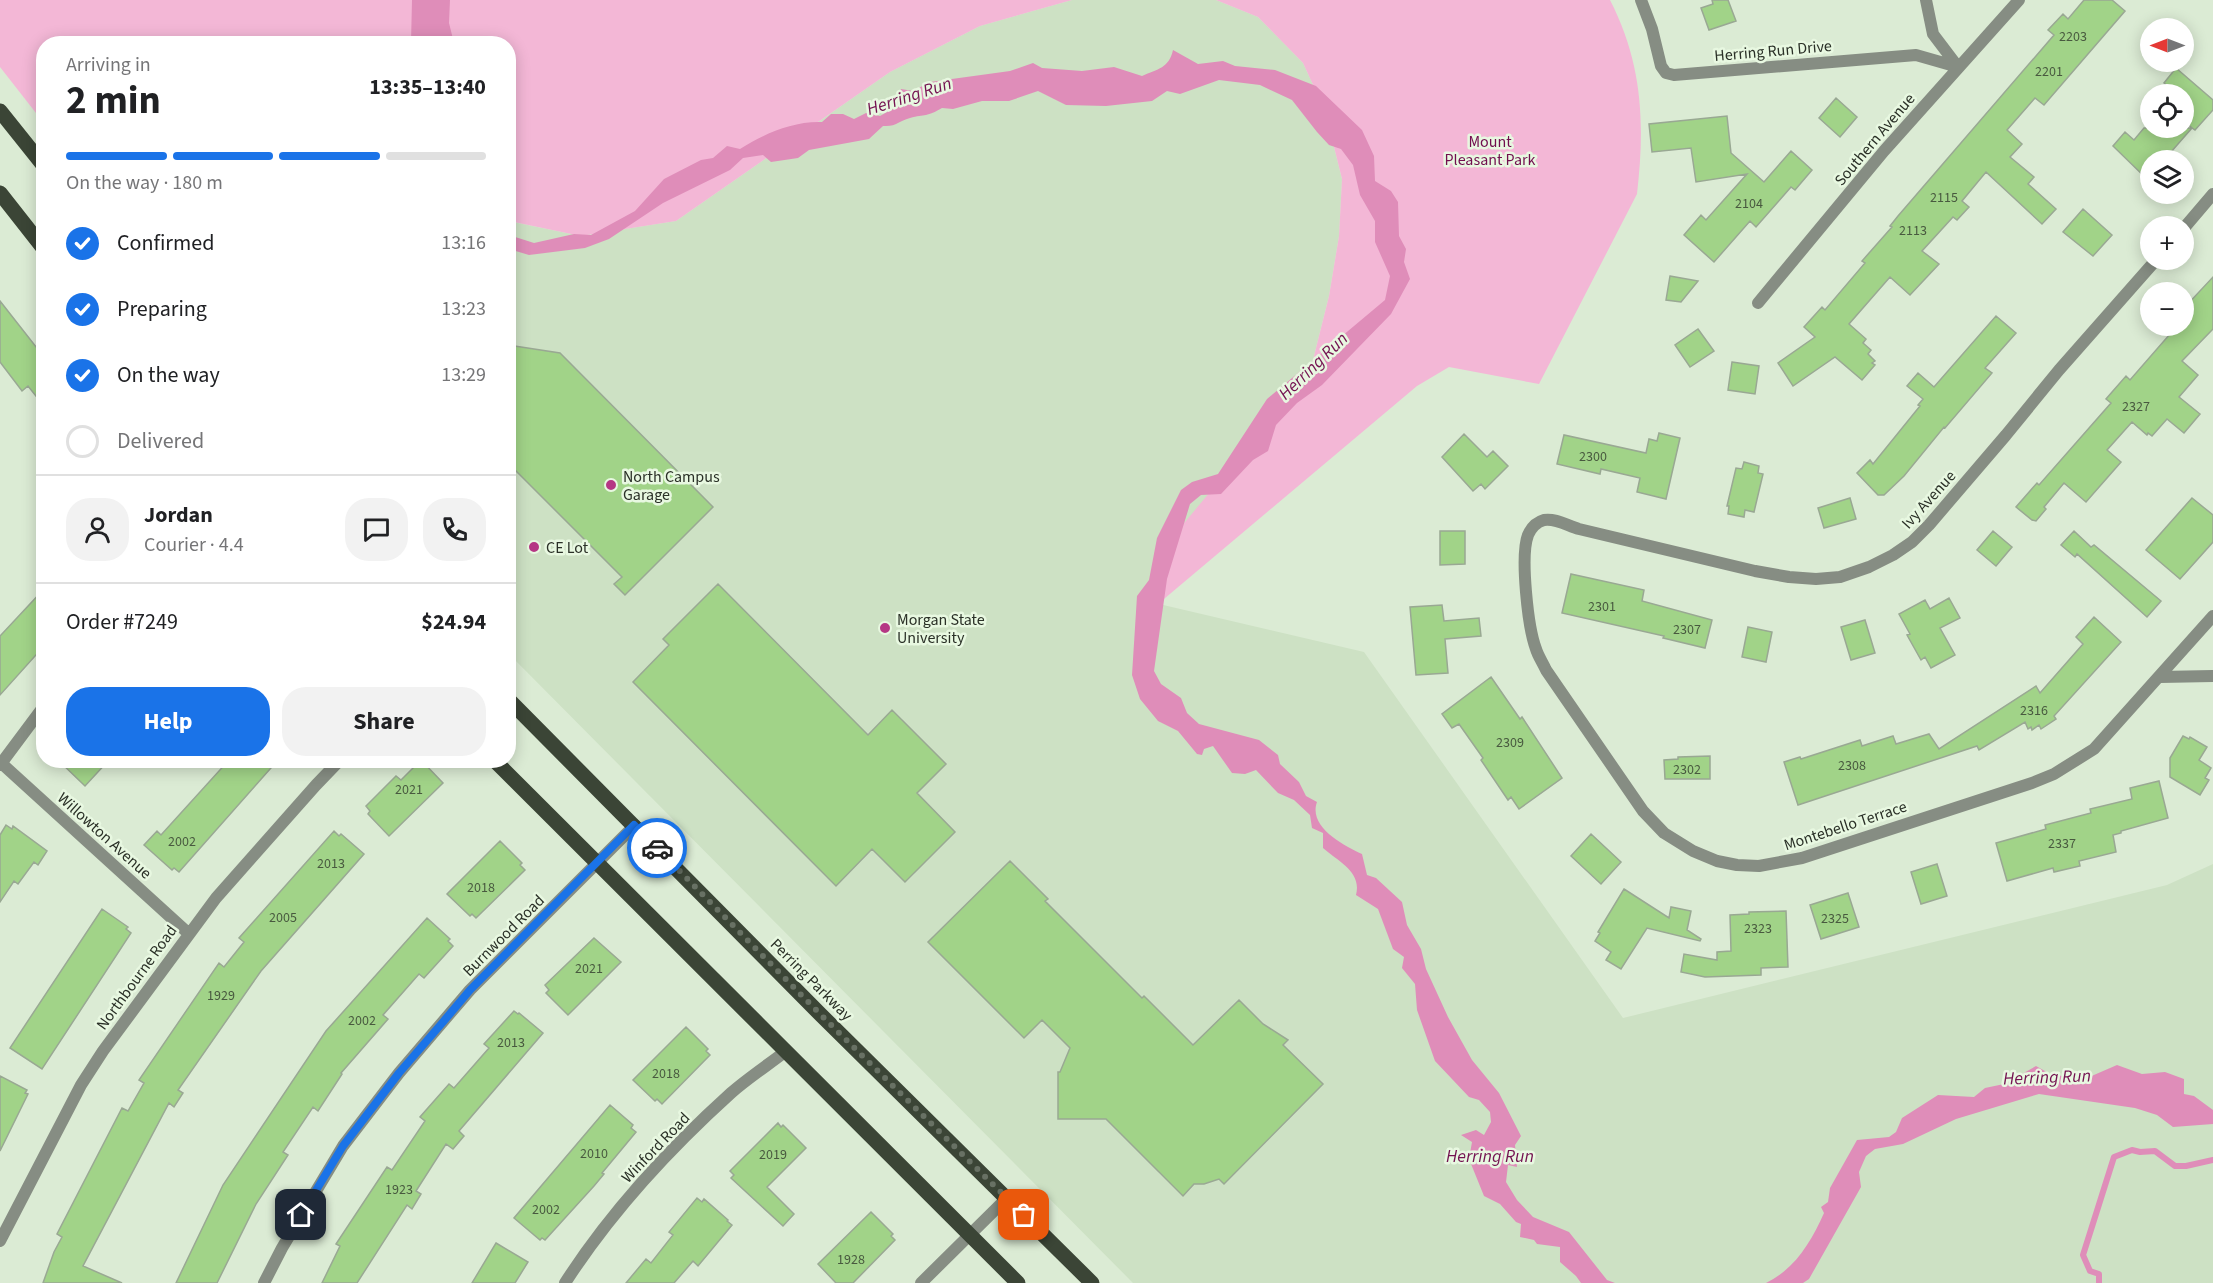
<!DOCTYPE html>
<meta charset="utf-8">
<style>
body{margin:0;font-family:"Source Sans 3",sans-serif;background:#f2f2f2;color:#202124;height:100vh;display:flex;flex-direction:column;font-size:22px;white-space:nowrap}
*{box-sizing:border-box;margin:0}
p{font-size:20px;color:#757577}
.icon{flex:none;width:33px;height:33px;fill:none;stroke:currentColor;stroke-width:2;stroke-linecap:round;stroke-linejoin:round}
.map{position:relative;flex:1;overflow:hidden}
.panel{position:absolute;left:36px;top:36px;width:480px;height:732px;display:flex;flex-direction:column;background:#fff;border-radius:24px;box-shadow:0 3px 15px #0003}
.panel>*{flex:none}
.needle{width:39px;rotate:270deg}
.controls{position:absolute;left:2140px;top:18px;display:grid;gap:12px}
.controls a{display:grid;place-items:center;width:54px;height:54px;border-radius:50%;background:#fff;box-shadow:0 3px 15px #0003;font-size:30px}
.pin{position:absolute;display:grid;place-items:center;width:51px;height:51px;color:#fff;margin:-26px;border-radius:12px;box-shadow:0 3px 9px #0006}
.courier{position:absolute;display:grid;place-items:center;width:60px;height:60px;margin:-30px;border:4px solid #1a73e8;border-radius:50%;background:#fff;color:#222;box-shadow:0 2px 8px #0007}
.headline em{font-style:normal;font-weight:700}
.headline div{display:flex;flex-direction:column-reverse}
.headline{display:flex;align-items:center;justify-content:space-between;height:102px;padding:0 30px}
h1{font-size:39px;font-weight:700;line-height:45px}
.bar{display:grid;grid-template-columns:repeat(4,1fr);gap:9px 6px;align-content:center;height:72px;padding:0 30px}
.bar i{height:8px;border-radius:4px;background:#e0e0e0}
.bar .current{background:#1a73e8}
.bar p{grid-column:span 4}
.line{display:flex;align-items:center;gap:15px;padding:0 30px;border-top:2px solid #e0e0e0}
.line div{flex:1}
.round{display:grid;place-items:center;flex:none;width:63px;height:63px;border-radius:24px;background:#f2f2f2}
ol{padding:0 30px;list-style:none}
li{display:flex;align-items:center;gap:18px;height:66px}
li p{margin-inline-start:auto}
li .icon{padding:6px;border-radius:50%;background:#1a73e8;color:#fff;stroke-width:4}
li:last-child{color:#757577}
li i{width:33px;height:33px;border:3px solid #e0e0e0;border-radius:50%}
.action{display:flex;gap:12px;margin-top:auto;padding:12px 30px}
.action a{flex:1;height:69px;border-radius:24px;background:#1a73e8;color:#fff;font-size:24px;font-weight:700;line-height:69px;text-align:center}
.action a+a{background:#f2f2f2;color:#202124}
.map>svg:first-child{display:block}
</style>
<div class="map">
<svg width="2213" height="1283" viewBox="0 0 2213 1283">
<rect width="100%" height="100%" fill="#dbebd4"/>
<path fill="#cde1c4" d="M1072 0H1216L1258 17 1303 63 1325 111 1342 179 1339 236 1329 296 1310 372 1159 604 1364 652 1623 1018 2167 885 2213 864V1283H1133L509 654 508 221 581 236 676 221 890 72 980 26Z"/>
<path fill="#f3b7d6" d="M0 0H1072L980 26 890 72 676 221 581 236 509 221 508 44H44L43 122 0 67Z
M1216 0H1610C1643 64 1645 125 1637 194L1539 384 1449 367 1417 386 1158 604 1165 546 1310 372 1329 296 1339 236 1342 179 1325 111 1303 63 1258 17Z"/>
<path fill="#df8db9" d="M412 0H450L449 23 454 43H411Z
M1173 50 1198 64 1223 61 1235 66 1275 70 1316 86 1362 130 1374 156 1375 181 1391 191 1398 202 1399 236 1406 249 1404 262 1410 279 1391 314 1322 385 1297 403 1276 425 1268 451 1253 460 1221 494 1201 495 1190 504 1167 579 1154 671 1161 684 1181 698 1187 713 1199 724 1259 740 1278 755 1280 764 1299 782 1306 796 1317 802C1308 827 1343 845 1362 854L1367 875 1376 878 1402 902 1407 925 1421 949 1426 969 1448 1017 1472 1060 1499 1093 1521 1136 1515 1145 1517 1167 1508 1165 1506 1182 1517 1200 1533 1217 1569 1232 1607 1280 1615 1283H1581L1576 1276 1560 1262V1247L1537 1244 1534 1240 1520 1237 1521 1224 1516 1222 1500 1204 1484 1196 1469 1159 1472 1142 1461 1135 1476 1130 1484 1135 1491 1122 1490 1112 1479 1100 1469 1097 1435 1061 1417 1010 1415 984 1402 968 1404 957 1393 949 1378 909 1356 895C1362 872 1339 862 1323 848V833L1312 828 1310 815 1294 800 1278 793 1256 770 1245 774 1232 773 1213 746 1204 749 1202 755 1197 754 1178 731 1158 721 1140 699 1132 675 1137 596 1149 580 1157 538 1181 490 1192 482 1218 474 1267 399 1385 300 1390 276 1375 242V221L1360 195 1353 165 1341 149 1329 145 1317 132 1292 100 1260 85 1219 80 1180 94 1167 91 1152 101 1106 106 1066 105 1038 91 1009 101H982L953 109 942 108C927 117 925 114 910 118 898 121 897 127 883 126L869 139 809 150 798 158 771 162 763 155 743 158 730 170 663 203 609 239 585 248 529 255 509 249V235L534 243 574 234 591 235 635 211 664 179 701 160 713 158 727 146 740 149C764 134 792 121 822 122L831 114H843L854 119 866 113 880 116 896 107 901 89 913 91 930 82 1010 71 1033 63 1042 68 1082 71 1114 67 1142 76C1158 69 1169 68 1173 50Z
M2117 1065 2142 1074 2165 1072 2184 1079V1094L2194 1096 2213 1110V1124L2173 1127 2157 1115 2135 1108 2039 1094 1956 1119 1903 1144 1875 1149 1866 1156 1859 1172 1861 1187 1809 1279 1803 1283H1766C1795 1269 1811 1242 1824 1213L1821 1207 1828 1202 1830 1188 1857 1140 1889 1137 1896 1132 1902 1118 1938 1095 1974 1097 1985 1088 2004 1084 2036 1066 2052 1075 2087 1078Z"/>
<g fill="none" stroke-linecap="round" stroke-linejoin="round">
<path stroke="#df8db9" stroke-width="6" d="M2099 1283V1274L2090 1271 2083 1255 2114 1157 2132 1150 2140 1152 2155 1151 2175 1166H2186L2213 1160"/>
</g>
<path fill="#a1d388" stroke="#99a893" stroke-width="1.5" d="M1712 0H1728L1736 21 1709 30 1701 8 1713 4Z
M2084 0H2112L2125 11 2044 105 2035 98 2007 130 2022 144 2010 157 2034 177 2028 184 2056 209 2042 224 1986 172 1962 201 1969 207 1957 220 1953 217 1922 251 1939 264 1910 295 1890 277 1849 324 1866 339 1863 343 1871 350 1868 354 1875 361 1872 363 1875 365 1862 380 1835 357 1793 386 1778 363 1815 337 1804 327 1822 307 1825 310 1865 263 1862 261 1892 227 1890 226 1898 216 2054 35 2048 30 2063 14 2068 19Z
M2176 68 2213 100V110L2195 130 2192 128 2164 160H2151V183L2113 146 2125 132 2134 140 2144 128H2192L2184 121V94H2177L2164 83Z
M1836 98 1857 117 1840 137 1819 118Z
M1727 116 1731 153 1764 182 1791 151 1812 170 1795 190 1791 187 1756 227 1750 221 1714 262 1684 235 1701 215 1706 220 1747 174 1696 182 1691 148 1652 152 1649 124Z
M2083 209 2112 235 2093 256 2063 232Z
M1670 276 1698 281 1681 302 1666 300Z
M2213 277V329L2182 361 2198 375 2179 397 2200 414 2184 433 2167 419 2152 436 2148 433 2147 435 2132 422 2107 450 2121 462 2086 502 2064 483 2044 507 2046 509 2036 521 2032 520 2016 507 2037 483 2039 485 2111 403 2106 399 2126 376 2130 380 2177 326H2184V308Z
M0 301 44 357V406L28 386 22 391 0 362Z
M1996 316 2016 333 1985 368 1992 373 1945 428 1944 427 1904 476 1884 495H1878L1857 473 1870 460 1873 464 1920 406 1918 405 1923 399 1907 386 1918 373 1934 387Z
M1698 329 1714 351 1690 367 1675 345Z
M508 345 560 353 713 507 625 595 614 584 622 577 508 463Z
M1732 362 1759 366 1755 394 1728 390Z
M1659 433 1680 438 1666 499 1637 492 1640 478 1601 469 1600 474 1557 464 1564 435 1646 453 1649 439 1657 441Z
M1464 434 1487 457 1493 451 1508 466 1485 489 1481 484 1473 491 1442 457Z
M1744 462 1759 466 1758 473 1763 474 1754 512 1745 510 1744 517 1728 514 1729 506H1727L1736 468 1742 469Z
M1850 498 1856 519 1824 528 1818 508Z
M2192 498 2213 515V542L2180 579 2146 550Z
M1440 531H1465V564L1440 565Z
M1993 531 2012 547 1996 566 1977 550Z
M2074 531 2091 547 2094 545 2161 601 2147 617 2077 554 2075 557 2061 545Z
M1571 574 1644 590 1642 601 1712 620 1705 648 1663 638 1664 636 1562 613Z
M718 584 868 735 892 710 946 764 917 793 955 832 905 882 872 849 836 886 633 682 669 645 663 639Z
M44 589V646L0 695V636Z
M1949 598 1960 618 1940 628 1955 655 1931 668 1925 657 1921 660 1907 635 1910 634 1899 614 1925 600 1930 609Z
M1442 605 1444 621 1479 618 1481 636 1445 639 1448 673 1416 675 1410 607Z
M2094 617 2121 642 2054 716 2056 719 2041 729 2039 725 2032 730 2031 727 2028 729 2025 722 1979 750 1977 746 1798 805 1784 762 1800 757 1801 759 1860 740 1862 746 1893 736 1896 744 1929 734 1939 749 2036 686 2040 693 2083 644 2076 637Z
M1865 620 1875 653 1851 660 1841 627Z
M1748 627 1772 632 1766 662 1742 657Z
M1491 677 1520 719 1522 717 1562 778 1519 809 1511 797 1508 800 1481 760 1483 758 1459 724 1452 728 1442 714Z
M2183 736 2189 739 2190 737 2207 747 2199 760 2211 768 2205 778 2209 780 2200 795 2170 777V758Z
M1710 756V779H1665L1664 760 1678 759V757Z
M58 760H109L85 786Z
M229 760H278L179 872 174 868 172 870 144 845 157 831 161 835Z
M421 760 443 783 389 836 368 814 370 811 366 806 396 776 401 780Z
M2159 781 2168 818 2121 831V833L2113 835 2116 852 2079 861 2080 866 2054 872 2053 868 2007 881 1996 843 2046 829 2045 825 2091 813 2090 809 2132 799 2130 788Z
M6 825 12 829 13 826 47 851 38 865 34 862 18 884 14 881 0 902V835Z
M334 831 339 836 341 834 364 854 261 971 178 1090 183 1093 174 1107 169 1103 83 1266 122 1283H43L54 1252 62 1237 57 1234 122 1108 128 1111 144 1083 139 1080 219 963 224 967 244 942 239 938Z
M1591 834 1621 862 1601 884 1571 856Z
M500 841 522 863 520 865 525 870 476 918 472 914 470 916 447 894Z
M1010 861 1048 899 1045 901 1142 998 1144 996 1193 1045 1239 1000 1263 1024 1288 1040 1283 1045 1323 1084 1224 1184 1219 1179 1204 1184H1194L1183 1196 1106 1119H1058V1072H1060L1070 1048 1042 1020 1024 1038 928 942Z
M1937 864 1947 896 1921 904 1911 872Z
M1624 889 1669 918 1671 907 1691 911 1687 930 1701 939 1700 941 1647 928 1621 969 1606 960 1611 952 1595 941 1600 933 1598 932Z
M1848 893 1859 927 1821 939 1810 905Z
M102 909 128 927 126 929 131 933 42 1069 10 1048Z
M1786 911 1788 967 1761 968V975L1705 977 1681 972 1684 954 1717 960V952L1731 951 1730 915 1749 914V912Z
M427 918 450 939 448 941 453 946 424 978 419 974 383 1015 388 1019 341 1073 342 1074 318 1111 313 1107 283 1152 288 1155 256 1204 217 1283H176L223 1185 326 1031Z
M594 938 621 962 568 1015 546 993 549 990 545 985Z
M514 1011 518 1014 519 1013 543 1033 459 1131 464 1136 453 1149 446 1144 416 1191 421 1194 412 1209 407 1205 357 1283H322L340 1246 336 1244 387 1167 392 1170 425 1121 420 1117 449 1084 454 1088 489 1048 484 1044Z
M686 1027 708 1049 706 1051 710 1055 662 1104 657 1099 655 1101 633 1080Z
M0 1076 27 1090 25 1093 28 1094 0 1151Z
M610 1105 633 1125 631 1128 636 1132 602 1173 604 1174 594 1186 545 1240 542 1238 540 1240 514 1218Z
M778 1123 781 1127 783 1125 806 1148 767 1187 794 1214 783 1226 731 1178 734 1175 730 1171Z
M697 1198 702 1202 704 1199 728 1220 727 1221 732 1225 698 1266 693 1261 674 1283H626L646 1259 651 1263 673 1235 669 1232Z
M871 1212 893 1234 891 1236 895 1240 853 1283H836L818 1264Z
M496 1243 528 1262 515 1283H472Z"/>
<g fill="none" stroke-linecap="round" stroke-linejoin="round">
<path stroke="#868d83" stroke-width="12" d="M1641 0 1652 29 1661 66 1666 73 1674 75 1916 55 1958 67
M1926 0 1933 34 1958 67
M2184 228 2213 194
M2156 260 2059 370 2006 435 1929 525 1912 542 1893 555 1869 567 1840 577 1816 579 1789 577 1755 571 1579 529C1568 526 1556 518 1544 520 1537 522 1531 528 1528 535 1520 556 1528 628 1536 649 1538 656 1543 663 1546 670L1643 811 1664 833 1693 851 1717 861 1737 865 1759 866 1802 858 2032 783 2054 774 2094 749 2213 616
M1758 303 1884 151 2019 0
M2160 677 2213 676
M0 762 188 933
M0 765 44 706
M0 1241 81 1085 103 1051 216 898 316 785 340 760
M264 1283 282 1248 343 1146 399 1073 470 990 635 825
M565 1283C610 1213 669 1149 731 1093 748 1078 768 1065 786 1051
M921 1283 1007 1198"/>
<path stroke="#3b4536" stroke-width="15" d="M0 111 44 166
M0 193 44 249
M508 699 821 1015 1092 1283
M494 760 1018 1283"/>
</g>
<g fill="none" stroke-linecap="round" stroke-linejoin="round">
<path stroke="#687164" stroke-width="6" stroke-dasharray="0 10.8" d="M657 848 821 1015 1024 1215"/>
<path stroke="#1a73e8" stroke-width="8" d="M301 1215 343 1146 399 1073 443 1022 470 990 634 825 657 848"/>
</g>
<g fill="#b53784" stroke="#e8f8e1" stroke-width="2">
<circle cx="611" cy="485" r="6"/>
<circle cx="534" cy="547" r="6"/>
<circle cx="885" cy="628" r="6"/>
</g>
<g text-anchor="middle" stroke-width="5" stroke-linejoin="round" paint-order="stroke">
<g font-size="14" fill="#48593f">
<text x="2073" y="41">2203</text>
<text x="2049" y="76">2201</text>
<text x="1944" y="202">2115</text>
<text x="1749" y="208">2104</text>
<text x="1913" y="235">2113</text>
<text x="2136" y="411">2327</text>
<text x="1593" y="461">2300</text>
<text x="1602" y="611">2301</text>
<text x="1687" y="634">2307</text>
<text x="2034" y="715">2316</text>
<text x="1510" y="747">2309</text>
<text x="1852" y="770">2308</text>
<text x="1687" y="774">2302</text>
<text x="409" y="794">2021</text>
<text x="182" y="846">2002</text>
<text x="2062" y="848">2337</text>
<text x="331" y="868">2013</text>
<text x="481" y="892">2018</text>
<text x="283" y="922">2005</text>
<text x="1835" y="923">2325</text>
<text x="1758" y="933">2323</text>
<text x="589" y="973">2021</text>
<text x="221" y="1000">1929</text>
<text x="362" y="1025">2002</text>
<text x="511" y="1047">2013</text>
<text x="666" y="1078">2018</text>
<text x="594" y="1158">2010</text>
<text x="773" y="1159">2019</text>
<text x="399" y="1194">1923</text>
<text x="546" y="1214">2002</text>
<text x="851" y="1264">1928</text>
</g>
<g font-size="16" fill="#2a3027" stroke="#e8f8e1">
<text transform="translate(1773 50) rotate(-5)" y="6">Herring Run Drive</text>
<text transform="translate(1874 139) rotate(-50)" y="6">Southern Avenue</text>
<text transform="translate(1928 499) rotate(-48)" y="6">Ivy Avenue</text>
<text transform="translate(1845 825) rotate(-18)" y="6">Montebello Terrace</text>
<text transform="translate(105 835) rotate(42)" y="6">Willowton Avenue</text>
<text transform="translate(503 935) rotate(-45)" y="6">Burnwood Road</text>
<text transform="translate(136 977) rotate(-54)" y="6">Northbourne Road</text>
<text transform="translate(812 979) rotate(45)" y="6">Perring Parkway</text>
<text transform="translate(655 1147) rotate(-46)" y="6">Winford Road</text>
</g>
<g font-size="16" fill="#710e4e" stroke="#e8f8e1">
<text x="1490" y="147">Mount<tspan x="1490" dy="18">Pleasant Park</tspan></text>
</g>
<g font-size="16" fill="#2a3027" stroke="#e8f8e1" text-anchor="start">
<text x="623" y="482">North Campus<tspan x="623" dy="18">Garage</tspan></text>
<text x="546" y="553">CE Lot</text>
<text x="897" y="625">Morgan State<tspan x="897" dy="18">University</tspan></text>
</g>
<g font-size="18" font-style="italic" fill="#741251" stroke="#e8f8e1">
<text transform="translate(909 96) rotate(-18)" y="6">Herring Run</text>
<text transform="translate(1313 366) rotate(-44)" y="6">Herring Run</text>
<text transform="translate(2047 1077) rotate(-2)" y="6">Herring Run</text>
<text x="1490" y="1162">Herring Run</text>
</g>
</g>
</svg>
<div class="controls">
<a><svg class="needle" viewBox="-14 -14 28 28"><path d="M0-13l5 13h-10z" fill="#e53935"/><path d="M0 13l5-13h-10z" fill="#757577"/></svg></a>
<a><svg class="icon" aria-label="locate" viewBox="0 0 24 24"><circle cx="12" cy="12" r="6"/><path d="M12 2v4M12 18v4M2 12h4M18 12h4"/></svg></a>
<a><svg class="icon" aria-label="layers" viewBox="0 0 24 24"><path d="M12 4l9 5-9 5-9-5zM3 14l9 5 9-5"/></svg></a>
<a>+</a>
<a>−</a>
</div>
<div class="pin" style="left:1024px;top:1215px;background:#ea580c"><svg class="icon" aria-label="bag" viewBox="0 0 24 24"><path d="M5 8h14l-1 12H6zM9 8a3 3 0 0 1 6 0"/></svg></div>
<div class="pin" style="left:301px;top:1215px;background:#1f2937"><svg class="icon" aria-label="home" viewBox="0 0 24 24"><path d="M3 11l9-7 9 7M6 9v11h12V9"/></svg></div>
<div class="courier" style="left:657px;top:848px"><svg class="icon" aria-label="car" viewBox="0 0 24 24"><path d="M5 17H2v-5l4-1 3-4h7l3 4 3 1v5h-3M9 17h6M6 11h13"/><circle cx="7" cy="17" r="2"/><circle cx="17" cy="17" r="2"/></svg></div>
<section class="panel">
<div class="headline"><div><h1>2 min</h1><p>Arriving in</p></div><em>13:35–13:40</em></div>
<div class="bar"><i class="current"></i><i class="current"></i><i class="current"></i><i></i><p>On the way · 180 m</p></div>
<ol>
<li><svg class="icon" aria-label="check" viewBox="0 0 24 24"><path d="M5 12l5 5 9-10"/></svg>Confirmed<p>13:16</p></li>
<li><svg class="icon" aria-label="check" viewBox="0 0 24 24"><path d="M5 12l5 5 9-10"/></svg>Preparing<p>13:23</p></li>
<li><svg class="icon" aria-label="check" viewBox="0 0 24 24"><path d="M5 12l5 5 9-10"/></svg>On the way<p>13:29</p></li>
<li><i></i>Delivered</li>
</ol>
<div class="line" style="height:108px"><a class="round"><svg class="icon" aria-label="person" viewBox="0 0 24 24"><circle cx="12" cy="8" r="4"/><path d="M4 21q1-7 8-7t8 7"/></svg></a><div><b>Jordan</b><p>Courier · 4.4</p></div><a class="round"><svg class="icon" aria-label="chat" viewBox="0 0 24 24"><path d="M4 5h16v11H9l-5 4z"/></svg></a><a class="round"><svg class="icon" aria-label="phone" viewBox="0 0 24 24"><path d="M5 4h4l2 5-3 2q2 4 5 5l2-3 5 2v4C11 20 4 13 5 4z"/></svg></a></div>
<div class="line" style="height:78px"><div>Order #7249</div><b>$24.94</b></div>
<div class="action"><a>Help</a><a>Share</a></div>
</section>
</div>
